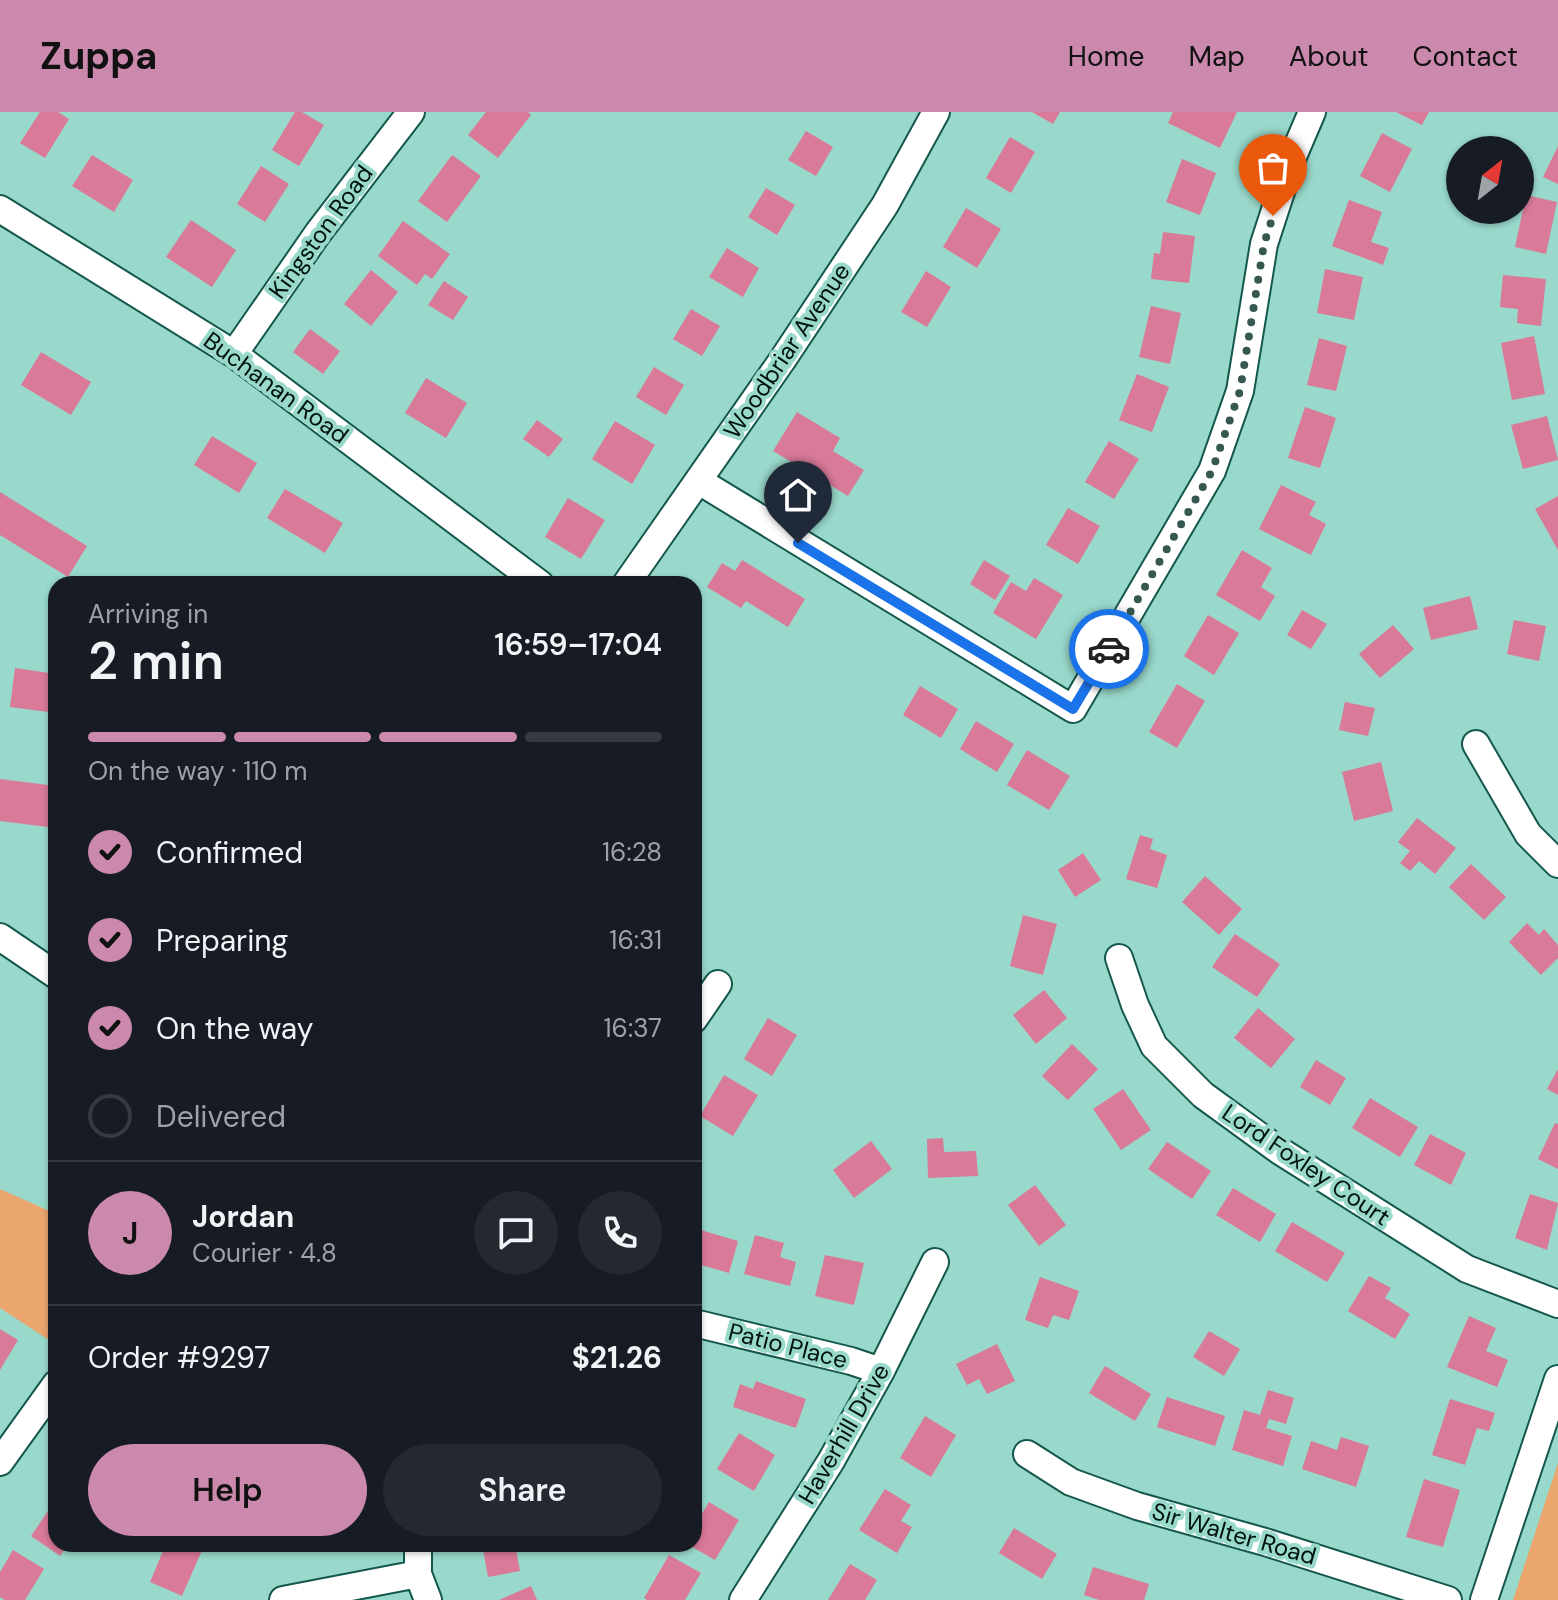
<!DOCTYPE html>
<meta charset="utf-8">
<style>
body{margin:0;font-family:"DM Sans",sans-serif;background:#242831;color:#f1f3f6;height:100vh;display:flex;flex-direction:column;font-size:30px;white-space:nowrap}
*{box-sizing:border-box;margin:0}
p{font-size:26px;color:#9ea1a6}
.icon{flex:none;width:44px;height:44px;fill:none;stroke:currentColor;stroke-width:2;stroke-linecap:round;stroke-linejoin:round}
.map{position:relative;flex:1;overflow:hidden}
.sheet{position:absolute;left:48px;top:464px;width:654px;height:976px;display:flex;flex-direction:column;background:#171b24;border-radius:24px;box-shadow:0 2px 6px #0004}
.sheet>*{flex:none}
.needle{width:52px;rotate:31deg}
.buttons{position:absolute;left:1446px;top:24px;display:grid;gap:16px}
.buttons a{display:grid;place-items:center;width:88px;height:88px;border-radius:50%;background:#171b24;box-shadow:0 2px 6px #0004;font-size:40px}
.pin{position:absolute;display:grid;place-items:center;width:68px;height:68px;color:#fff;margin:-82px -34px;border-radius:50% 50% 50% 0;rotate:-45deg;box-shadow:0 0 8px #0007}
.pin .icon{rotate:45deg}
.courier{position:absolute;display:grid;place-items:center;width:80px;height:80px;margin:-40px;border:6px solid #1a73e8;border-radius:50%;background:#fff;color:#222;box-shadow:0 2px 10px #0007}
.summary em{font-style:normal;font-weight:600}
.summary div{display:flex;flex-direction:column-reverse}
.summary{display:flex;align-items:center;justify-content:space-between;height:136px;padding:0 40px}
h1{font-size:52px;font-weight:600;line-height:60px}
.bar{display:grid;grid-template-columns:repeat(4,1fr);gap:12px 8px;align-content:center;height:96px;padding:0 40px}
.bar i{height:10px;border-radius:6px;background:#363941}
.bar .current{background:#cb89ad}
.bar p{grid-column:span 4}
.line{display:flex;align-items:center;gap:20px;padding:0 40px;border-top:2px solid #363941}
.line div{flex:1}
.round{display:grid;place-items:center;flex:none;width:84px;height:84px;border-radius:42px;background:#242831}
ol{padding:0 40px;list-style:none}
li{display:flex;align-items:center;gap:24px;height:88px}
li p{margin-inline-start:auto}
li .icon{padding:8px;border-radius:50%;background:#cb89ad;color:#111;stroke-width:4}
li:last-child{color:#9ea1a6}
li i{width:44px;height:44px;border:4px solid #363941;border-radius:50%}
.primary-button{display:flex;gap:16px;margin-top:auto;padding:16px 40px}
.primary-button a{flex:1;height:92px;border-radius:48px;background:#cb89ad;color:#111;font-size:32px;font-weight:600;line-height:92px;text-align:center}
.primary-button a+a{background:#242831;color:#f1f3f6}
header{display:flex;align-items:center;gap:48px;box-sizing:border-box;height:112px;padding:0 40px;background:#cb89ad;color:#111}
header strong{font-size:38px}
nav{display:flex;gap:44px;margin-inline-start:auto;font-size:28px}
.map>svg:first-child{display:block}
</style>
<header>
<strong>Zuppa</strong>
<nav><a>Home</a><a>Map</a><a>About</a><a>Contact</a></nav>
</header>
<div class="map">
<svg width="1558" height="1488" viewBox="0 0 1558 1488">
<rect width="100%" height="100%" fill="#99d9cb"/>
<path fill="#eaa66d" d="M0 1077 56 1102 55 1232 0 1196Z
M1558 1351V1488H1512H1513Z"/>
<path fill="#d97a99" d="M40 0H58L69 7 45 46 20 31Z
M295 0H302L324 13 299 54 272 38Z
M486 0H528L531 3 498 46 468 23Z
M1032 0H1060L1053 12Z
M1173 0H1237L1220 36 1168 11Z
M1396 0H1429L1422 13Z
M806 19 833 35 816 64 788 48Z
M1382 21 1412 37 1390 80 1360 64Z
M1010 25 1035 40 1011 81 986 66Z
M1558 34V72L1543 65Z
M92 43 133 68 114 100 72 74Z
M452 43 481 64 447 110 418 89Z
M1182 47 1216 61 1200 103 1166 90Z
M261 54 289 72 265 110 237 92Z
M766 76 795 93 777 123 748 105Z
M1526 83 1557 90 1546 142 1515 135Z
M1349 88 1382 100 1371 130 1389 136 1383 153 1332 134Z
M966 96 1001 117 977 156 943 135Z
M191 108 236 138 212 175 166 145Z
M403 109 450 142 432 167 425 162 417 173 378 144Z
M1163 120 1195 124 1189 171 1151 167 1154 141 1160 142Z
M727 136 759 156 743 185 709 165Z
M1325 157 1363 165 1354 208 1317 201Z
M371 158 398 180 371 214 344 192Z
M926 159 951 175 927 215 901 200Z
M1503 163 1546 167 1541 214 1517 211 1518 197 1500 195Z
M444 169 468 185 453 208 428 193Z
M1151 194 1181 201 1170 252 1139 245Z
M691 197 720 214 702 244 673 227Z
M310 217 340 239 323 262 293 240Z
M1534 224 1545 282 1512 288 1501 231Z
M1319 226 1347 234 1336 279 1307 273Z
M41 240 91 270 71 303 21 273Z
M654 255 684 273 666 303 636 285Z
M1137 262 1169 275 1152 320 1119 308Z
M426 266 467 291 446 326 405 301Z
M1305 295 1336 306 1320 356 1288 346Z
M797 300 840 326 833 339 864 358 848 384 773 339Z
M1547 304 1558 348 1523 357 1511 313Z
M537 308 563 327 549 345 523 327Z
M615 309 655 333 632 372 592 347Z
M212 324 257 351 239 381 194 353Z
M1109 329 1139 347 1114 387 1085 370Z
M1281 373 1316 390 1309 403 1326 412 1311 443 1259 417Z
M285 377 343 411 325 441 267 406Z
M0 380 87 434 68 465 0 423Z
M1558 384V438L1535 397Z
M568 386 605 408 581 447 545 425Z
M1068 396 1100 414 1078 452 1046 433Z
M1242 438 1272 456 1261 475 1275 484 1260 509 1216 483Z
M742 448 805 487 788 515 746 489 741 496 707 475 722 451 735 459Z
M984 448 1010 464 995 488 970 472Z
M1034 466 1063 483 1036 527 993 501 1011 470 1026 479Z
M1470 484 1478 517 1431 528 1423 496Z
M1302 498 1327 512 1311 537 1287 523Z
M1208 503 1239 521 1214 563 1184 544Z
M1514 508 1546 514 1539 549 1507 542Z
M1393 513 1414 537 1380 566 1359 542Z
M15 556 56 562V601L10 595Z
M1177 572 1205 589 1177 636 1149 620Z
M920 574 958 597 941 626 903 603Z
M1345 590 1375 596 1368 624 1339 618Z
M976 609 1014 632 997 660 960 637Z
M1027 638 1070 664 1049 698 1007 673Z
M1381 650 1393 699 1354 709 1342 660Z
M0 667 56 674V716L0 709Z
M1417 706 1456 736 1435 762 1419 749 1410 759 1400 751 1410 739 1398 730Z
M1140 723 1153 727 1150 737 1167 743 1157 776 1126 767Z
M1083 741 1101 768 1075 785 1058 758Z
M1471 752 1506 785 1484 808 1449 775Z
M1205 764 1242 797 1219 823 1182 790Z
M1023 803 1057 812 1043 863 1010 854Z
M1527 811 1539 823 1544 817 1558 833V846L1541 863 1509 830Z
M1235 822 1280 852 1257 885 1212 855Z
M1044 878 1067 906 1036 932 1013 903Z
M1258 896 1295 927 1271 956 1234 926Z
M768 906 797 923 772 964 744 947Z
M1072 932 1098 957 1068 988 1042 964Z
M1316 948 1346 966 1330 993 1300 975Z
M1558 957V983L1547 977Z
M724 963 758 983 733 1024 700 1004Z
M1123 977 1151 1018 1121 1038 1093 997Z
M1370 986 1418 1015 1400 1045 1352 1016Z
M1555 1011 1558 1012V1057L1538 1047Z
M1430 1022 1466 1041 1451 1073 1414 1053Z
M943 1026 944 1040 976 1039 978 1064 928 1066 927 1027Z
M871 1029 892 1057 854 1086 833 1058Z
M1167 1030 1211 1059 1192 1087 1148 1057Z
M1035 1073 1066 1113 1039 1134 1008 1093Z
M1233 1076 1276 1102 1260 1130 1216 1103Z
M1530 1082 1558 1091 1547 1138 1515 1126Z
M1292 1110 1345 1141 1327 1170 1275 1139Z
M694 1116 738 1129 729 1161 694 1151Z
M755 1123 784 1131 780 1145 796 1150 790 1174 744 1162Z
M825 1143 864 1151 854 1193 815 1184Z
M1369 1164 1391 1176 1385 1186 1410 1202 1395 1227 1348 1199Z
M1040 1165 1079 1179 1069 1208 1053 1203 1048 1216 1025 1208Z
M1469 1204 1496 1216 1486 1239 1508 1248 1497 1275 1447 1255Z
M0 1217 18 1228 0 1258Z
M1209 1219 1240 1237 1224 1264 1193 1245Z
M997 1232 1015 1269 987 1282 979 1267 967 1273 956 1252Z
M1105 1254 1151 1282 1135 1309 1089 1281Z
M756 1269 806 1287 796 1316 733 1295 740 1272 753 1277Z
M1268 1278 1294 1286 1286 1312 1269 1307 1266 1316 1292 1324 1283 1354 1232 1338 1244 1298 1260 1303Z
M1167 1285 1225 1304 1215 1334 1157 1315Z
M1450 1287 1495 1301 1489 1319 1477 1316 1465 1353 1432 1343Z
M925 1304 956 1323 931 1365 900 1346Z
M739 1321 775 1343 754 1379 717 1357Z
M1341 1325 1369 1334 1356 1375 1302 1357 1311 1329 1337 1338Z
M1424 1367 1460 1378 1443 1435 1406 1425Z
M885 1377 911 1393 901 1409 912 1415 897 1441 859 1418Z
M56 1387V1432H68L60 1444 31 1424Z
M709 1390 739 1408 715 1448 687 1432H694V1415Z
M1014 1416 1057 1442 1042 1467 999 1441Z
M166 1432H193L203 1436 182 1484 150 1470Z
M482 1432H515L520 1459 488 1465Z
M13 1438 44 1457 25 1488H5L0 1485V1460Z
M669 1443 701 1461 685 1488H647L644 1486Z
M850 1452 877 1468 865 1488H828Z
M1093 1455 1149 1472 1144 1488H1099L1084 1483Z
M531 1474 537 1488H499Z"/>
<g fill="none" stroke-linecap="round" stroke-linejoin="round">
<g stroke="#14584d" stroke-width="30">
<path id="street" d="M0 97 234 242 540 472
M234 242 318 121 411 0
M699 369 1073 597 1212 359 1240 279 1264 132 1291 49 1312 0
M626 472 783 247 885 93 936 0
M1476 632 1528 722 1558 752
M0 825 56 863
M1119 846 1135 893 1154 934 1203 983 1280 1039 1467 1157 1558 1192
M694 907 718 872
M694 1211 851 1249 881 1259
M1027 1342 1071 1370 1137 1394 1265 1430 1448 1488
M0 1350 56 1272
M418 1432V1462L428 1488
M283 1488 418 1462
M743 1488 831 1349 881 1259 935 1150
M1484 1488 1558 1267"/>
</g>
<use href="#street" stroke="#fff" stroke-width="26"/>
</g>
<g fill="none" stroke-linecap="round" stroke-linejoin="round">
<path stroke="#365850" stroke-width="8" stroke-dasharray="0 14.4" d="M1109 537 1212 359 1240 279 1264 132 1273 104"/>
<path stroke="#1a73e8" stroke-width="10" d="M798 431 1073 597 1109 537"/>
</g>
<g text-anchor="middle" stroke-width="8" stroke-linejoin="round" paint-order="stroke">
<g font-size="24" fill="#00120e" stroke="#99d9cb">
<text transform="translate(321 120) rotate(-54)" y="8">Kingston Road</text>
<text transform="translate(787 239) rotate(-56)" y="8">Woodbriar Avenue</text>
<text transform="translate(276 276) rotate(36)" y="8">Buchanan Road</text>
<text transform="translate(1306 1053) rotate(34)" y="8">Lord Foxley Court</text>
<text transform="translate(788 1234) rotate(14)" y="8">Patio Place</text>
<text transform="translate(844 1322) rotate(-60)" y="8">Haverhill Drive</text>
<text transform="translate(1234 1422) rotate(16)" y="8">Sir Walter Road</text>
</g>
</g>
</svg>
<div class="buttons">
<a><svg class="needle" viewBox="-14 -14 28 28"><path d="M0-13l5 13h-10z" fill="#e53935"/><path d="M0 13l5-13h-10z" fill="#9ea1a6"/></svg></a>
</div>
<div class="pin" style="left:1273px;top:104px;background:#ea580c"><svg class="icon" aria-label="bag" viewBox="0 0 24 24"><path d="M5 8h14l-1 12H6zM9 8a3 3 0 0 1 6 0"/></svg></div>
<div class="pin" style="left:798px;top:431px;background:#1f2937"><svg class="icon" aria-label="home" viewBox="0 0 24 24"><path d="M3 11l9-7 9 7M6 9v11h12V9"/></svg></div>
<div class="courier" style="left:1109px;top:537px"><svg class="icon" aria-label="car" viewBox="0 0 24 24"><path d="M5 17H2v-5l4-1 3-4h7l3 4 3 1v5h-3M9 17h6M6 11h13"/><circle cx="7" cy="17" r="2"/><circle cx="17" cy="17" r="2"/></svg></div>
<section class="sheet">
<div class="summary"><div><h1>2 min</h1><p>Arriving in</p></div><em>16:59–17:04</em></div>
<div class="bar"><i class="current"></i><i class="current"></i><i class="current"></i><i></i><p>On the way · 110 m</p></div>
<ol>
<li><svg class="icon" aria-label="check" viewBox="0 0 24 24"><path d="M5 12l5 5 9-10"/></svg>Confirmed<p>16:28</p></li>
<li><svg class="icon" aria-label="check" viewBox="0 0 24 24"><path d="M5 12l5 5 9-10"/></svg>Preparing<p>16:31</p></li>
<li><svg class="icon" aria-label="check" viewBox="0 0 24 24"><path d="M5 12l5 5 9-10"/></svg>On the way<p>16:37</p></li>
<li><i></i>Delivered</li>
</ol>
<div class="line" style="height:144px"><b class="round" style="background:#cb89ad;color:#111">J</b><div><b>Jordan</b><p>Courier · 4.8</p></div><a class="round"><svg class="icon" aria-label="chat" viewBox="0 0 24 24"><path d="M4 5h16v11H9l-5 4z"/></svg></a><a class="round"><svg class="icon" aria-label="phone" viewBox="0 0 24 24"><path d="M5 4h4l2 5-3 2q2 4 5 5l2-3 5 2v4C11 20 4 13 5 4z"/></svg></a></div>
<div class="line" style="height:104px"><div>Order #9297</div><b>$21.26</b></div>
<div class="primary-button"><a>Help</a><a>Share</a></div>
</section>
</div>
